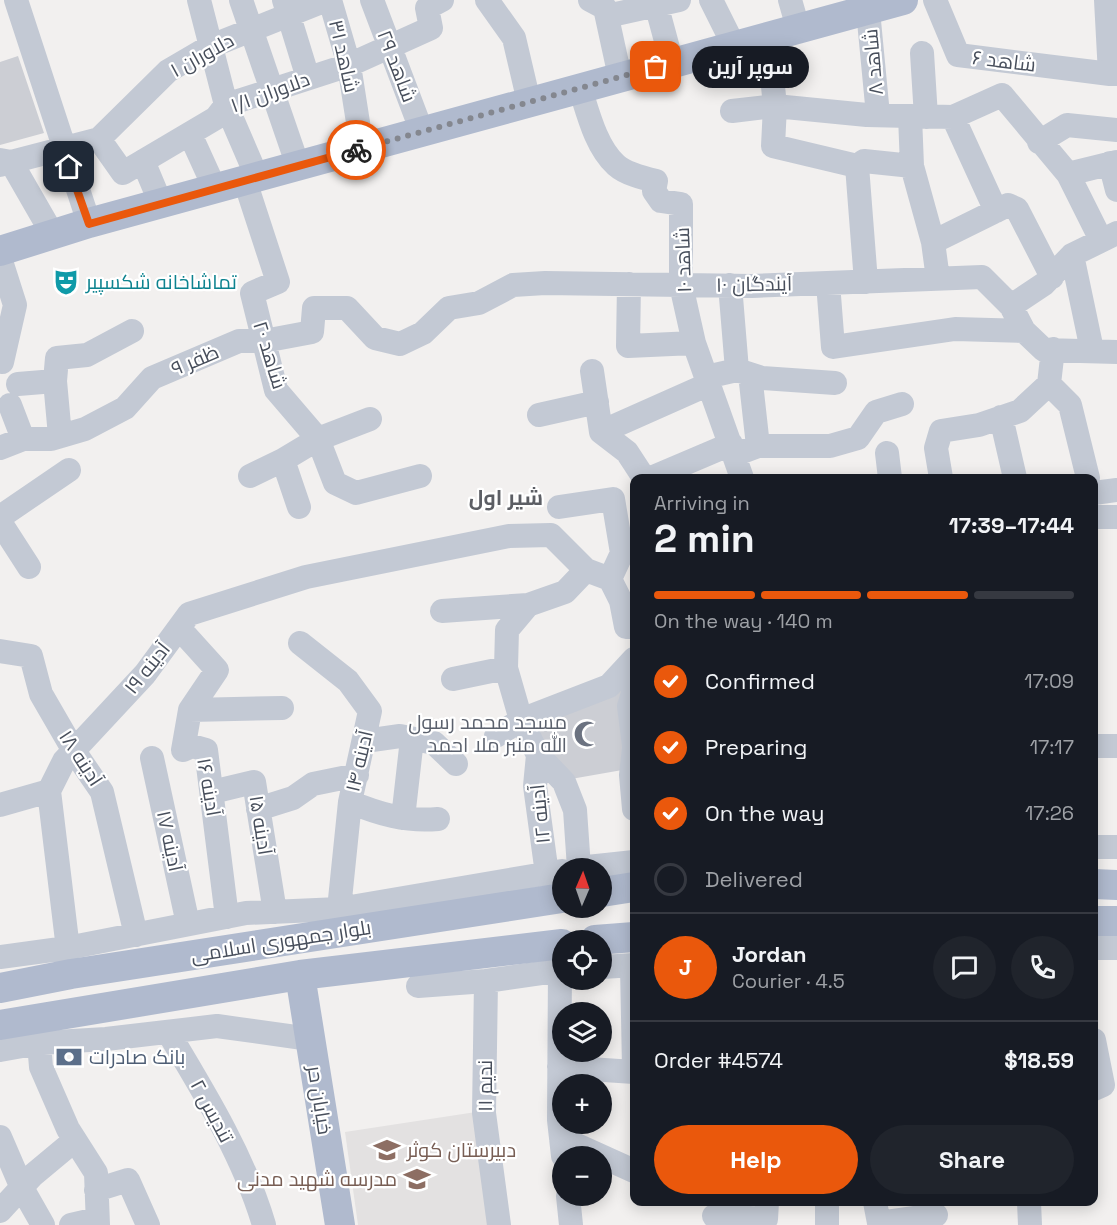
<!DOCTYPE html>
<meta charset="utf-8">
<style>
body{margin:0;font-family:"Space Grotesk",Cairo,sans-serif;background:#20242c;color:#f1f3f6;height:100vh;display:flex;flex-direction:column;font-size:22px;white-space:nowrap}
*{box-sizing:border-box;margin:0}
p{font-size:20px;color:#9ea1a6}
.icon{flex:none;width:33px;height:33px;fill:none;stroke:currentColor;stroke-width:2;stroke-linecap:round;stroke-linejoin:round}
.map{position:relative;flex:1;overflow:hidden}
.side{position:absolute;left:630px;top:474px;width:468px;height:732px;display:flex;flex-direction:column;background:#171b24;border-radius:12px;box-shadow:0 3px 15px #0003}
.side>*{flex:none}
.needle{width:39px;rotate:2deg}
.controls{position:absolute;left:552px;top:858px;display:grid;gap:12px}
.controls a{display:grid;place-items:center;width:60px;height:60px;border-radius:50%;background:#171b24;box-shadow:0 3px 15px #0003;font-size:30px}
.pin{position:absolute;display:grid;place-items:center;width:51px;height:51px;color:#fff;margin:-26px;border-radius:12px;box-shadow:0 3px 9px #0006}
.courier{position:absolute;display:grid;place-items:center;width:60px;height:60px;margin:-30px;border:4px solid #ea580c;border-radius:50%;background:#fff;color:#222;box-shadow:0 2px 8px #0007}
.bubble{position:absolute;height:42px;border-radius:21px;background:#171b24;box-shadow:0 3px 15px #0003;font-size:20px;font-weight:700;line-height:42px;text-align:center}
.head em{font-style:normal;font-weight:700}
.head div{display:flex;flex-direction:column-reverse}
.head{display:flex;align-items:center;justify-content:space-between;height:102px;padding:0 24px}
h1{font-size:39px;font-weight:700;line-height:45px}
.bar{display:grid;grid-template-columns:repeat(4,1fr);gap:9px 6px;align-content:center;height:72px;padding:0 24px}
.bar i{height:8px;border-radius:4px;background:#363941}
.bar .on{background:#ea580c}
.bar p{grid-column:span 4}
.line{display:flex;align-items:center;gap:15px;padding:0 24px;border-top:2px solid #363941}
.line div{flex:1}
.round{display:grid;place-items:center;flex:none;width:63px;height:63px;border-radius:32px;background:#20242c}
ol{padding:0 24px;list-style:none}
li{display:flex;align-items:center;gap:18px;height:66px}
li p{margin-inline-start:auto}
li .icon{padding:6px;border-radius:50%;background:#ea580c;color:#fff;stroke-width:4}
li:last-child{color:#9ea1a6}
li i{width:33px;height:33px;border:3px solid #363941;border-radius:50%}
.button{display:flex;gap:12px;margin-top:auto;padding:12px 24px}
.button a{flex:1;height:69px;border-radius:36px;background:#ea580c;color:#fff;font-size:24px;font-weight:700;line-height:69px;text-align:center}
.button a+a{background:#20242c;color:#f1f3f6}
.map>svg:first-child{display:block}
</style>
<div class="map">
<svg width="1117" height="1225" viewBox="0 0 1117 1225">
<rect width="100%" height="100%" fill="#f2f0ef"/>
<path fill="#e3e1e1" d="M476 1112 488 1225H358L345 1132Z"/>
<path fill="#ccced4" d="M18 56 44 133 0 145V62Z
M634 674 624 708 628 769 571 779 540 753 529 722Z"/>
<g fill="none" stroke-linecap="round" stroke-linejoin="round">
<path stroke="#c3c9d4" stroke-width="24" d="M16 0 89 223
M199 0 226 105 257 177
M241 0 298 166
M284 0 308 78
M330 0 349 65 362 148
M372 0 422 132
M487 0 514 38 529 102
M590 0 605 8 620 77
M655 0 672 63
M711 0 734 46
M790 0 798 28
M867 0 878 115
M935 0 958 55 1110 74
M1106 0 1110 74H1117
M607 16 679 0
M768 37 775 106 773 146 857 166 864 161 912 166
M922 53 926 117
M580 88C588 113 596 147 616 165 626 174 643 178 656 181L654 191 661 201 681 204V285L694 343 742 478
M732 111 775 106 867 115 953 117 1002 95 1068 174 1101 240
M910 116 912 166 933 242 938 279
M953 117 996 211
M190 134 215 189
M99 139 123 173 216 118 226 105 349 65 431 28 427 8 442 0
M1039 142 1067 125 1117 130
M0 160 11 162 53 235
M143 161 161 204
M1110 163 1117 190
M0 165 99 139 168 71 209 47 326 0
M857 166 866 282
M1068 174 1117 162
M245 181 278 282 252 293 276 390 318 439 335 483 356 493 420 476
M933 242 1008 205 1017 209 1052 277
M1072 255 1092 350
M0 258 15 305 2 362
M828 283 833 347 955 329 1024 331
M629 284 628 346 694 343
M730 285 737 370
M1011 306 1044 284 1072 255 1117 233
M592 371 601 432 627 452 644 478
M750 374 758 446
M706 377 737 370 762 378 835 383
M55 381 60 436
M18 384 55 381 57 358 87 355 132 331
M1049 384 1070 405 1088 478
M10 405 23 439
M539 415 597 402
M1001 417 1015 478
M601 432 709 384
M0 448 23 439H51L85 429 125 408 152 378 239 341H264L312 332 314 308H347L375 338 400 344 423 333 449 308 479 303 513 285 545 283 752 286 982 277 1011 306 1024 331 1044 350 1117 352
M887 453 890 478
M734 455 758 446H830L858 438 876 412 902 404
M283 460 299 507
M250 476 283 460 318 439 370 419
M651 478 731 444
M941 478 936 448 941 431 979 425 1020 411 1049 384 1053 349
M1094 493 1117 490
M559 507 613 499 622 553 610 579 621 601 626 627H634
M0 517 69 470
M1094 517H1117
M0 522 29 567
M442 611 528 605
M179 628 217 670 190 710 183 750 192 746 206 750 227 917
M300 643 348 681 370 711 350 802 339 909
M0 651 31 656 41 694 74 751 102 792 136 935
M453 679 506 668
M634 690 629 706 634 746
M190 710 282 708
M496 736 521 720 609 686 634 659
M365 741 400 736 434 743 456 764
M1094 746H1117
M634 748 631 775 634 809
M538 755 535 786 547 874
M152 758 188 924
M212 792 254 782 275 912
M350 802C379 814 406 822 438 819
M0 805 49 791
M258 809 293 798 313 784 357 775
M403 818 412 739
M1094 847H1117
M578 868 634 862
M579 868 575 810 564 782 538 755 521 720 506 668 507 630 528 605 565 592 586 570
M1094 948H1117
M0 957 67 948 246 913 339 909 562 871
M632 965 634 1068
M602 967 634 965
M560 970 559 1120 563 1156
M71 974 49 791 64 761 145 674 189 614 306 577 509 536 551 535 586 570 610 579
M486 981 484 1113 499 1225
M418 986 486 981 562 970
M168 1032C204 1092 244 1157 264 1225
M1094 1040 1103 1085 1094 1089
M39 1043 41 1067 68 1129 96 1173 98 1225
M0 1050 39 1043 106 1039 217 1026 310 1039
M559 1067 634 1072
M0 1137 22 1188 43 1225
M561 1138 634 1171
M96 1190 128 1180 148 1225
M568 1196 571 1225
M875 1202 879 1223 936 1215
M1029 1202 1030 1225
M0 1211 33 1175 75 1140
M714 1216 766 1219 767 1202
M71 1225 97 1219
M827 1225V1202"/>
<path stroke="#b0bace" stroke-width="30" d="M0 251 89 223 903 0
M1094 884 1117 885
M602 892 634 887
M1094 921H1117
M595 940 634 937
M300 975 340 1225
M0 988 71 974 562 898
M0 1025 300 975 562 944"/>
</g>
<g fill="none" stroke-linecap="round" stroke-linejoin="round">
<path stroke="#84878f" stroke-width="6" stroke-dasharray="0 10.8" d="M356 150 656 67"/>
<path stroke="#ea580c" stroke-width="8" d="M69 167 89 224 356 150"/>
</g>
<defs>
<g id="theatre-bare" transform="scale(2.07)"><path d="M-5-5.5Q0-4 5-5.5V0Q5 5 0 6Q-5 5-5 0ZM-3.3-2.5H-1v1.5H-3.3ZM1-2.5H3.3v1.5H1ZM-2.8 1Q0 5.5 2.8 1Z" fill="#0f9aa8" stroke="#fff" stroke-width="2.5" paint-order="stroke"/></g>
<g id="mosque-bare" transform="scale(2.07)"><path d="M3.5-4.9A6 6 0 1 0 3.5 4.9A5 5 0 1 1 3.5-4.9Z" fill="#6b7280" stroke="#fff" stroke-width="2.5" paint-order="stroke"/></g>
<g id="bank-bare" transform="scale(2.07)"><path d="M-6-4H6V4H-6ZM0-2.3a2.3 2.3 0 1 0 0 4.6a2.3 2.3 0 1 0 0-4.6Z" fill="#5c6f8a" stroke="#fff" stroke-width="2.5" paint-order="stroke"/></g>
<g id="school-bare" transform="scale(2.07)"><path d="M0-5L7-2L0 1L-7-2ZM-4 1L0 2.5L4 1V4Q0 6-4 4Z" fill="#8d6e63" stroke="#fff" stroke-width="2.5" paint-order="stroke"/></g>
</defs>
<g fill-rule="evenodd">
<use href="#theatre-bare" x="66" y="282"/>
<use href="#mosque-bare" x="587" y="734"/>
<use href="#bank-bare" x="69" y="1057"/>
<use href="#school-bare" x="387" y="1150"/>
<use href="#school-bare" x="417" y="1179"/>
</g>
<g text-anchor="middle" stroke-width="4.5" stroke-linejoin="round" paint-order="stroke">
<g font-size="20" fill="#484f5c" stroke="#fff">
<text transform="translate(202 55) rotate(-29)" y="7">دلاوران ۱</text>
<text transform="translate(344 56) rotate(77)" y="7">شاهد ۳۱</text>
<text transform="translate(1004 61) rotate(7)" y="7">شاهد ۶</text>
<text transform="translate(873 62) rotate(-95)" y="7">شاهد ۸</text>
<text transform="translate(397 66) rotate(69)" y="7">شاهد ۲۹</text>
<text transform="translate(270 92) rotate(-20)" y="7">دلاوران ۱/۱</text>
<text transform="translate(683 260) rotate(-92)" y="7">شاهد ۱۰</text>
<text transform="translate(754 284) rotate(-1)" y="7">آیندگان ۱۰</text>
<text transform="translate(270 355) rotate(73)" y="7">شاهد ۲۰</text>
<text transform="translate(195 360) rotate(-23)" y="7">ظفر ۹</text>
<text transform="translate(147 668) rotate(-51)" y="7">آدینه ۱۹</text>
<text transform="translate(81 758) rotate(57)" y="7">آدینه ۱۸</text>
<text transform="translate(359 761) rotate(-77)" y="7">آدینه ۱۴</text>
<text transform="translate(209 787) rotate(80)" y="7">آدینه ۱۶</text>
<text transform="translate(540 814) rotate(-96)" y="7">آدینه ۱۲</text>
<text transform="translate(261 825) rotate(81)" y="7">آدینه ۱۵</text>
<text transform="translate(170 841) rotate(78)" y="7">آدینه ۱۷</text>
<text transform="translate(281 941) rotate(-9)" y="7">بلوار جمهوری اسلامی</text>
<text transform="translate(485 1086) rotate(-90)" y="7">ندیم ۱۱</text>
<text transform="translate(320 1100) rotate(81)" y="7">خیابان حر</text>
<text transform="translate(212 1111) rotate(62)" y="7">تندیس ۲</text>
</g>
<g font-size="20" fill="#0d838f" stroke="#fff" text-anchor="start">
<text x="86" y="289">تماشاخانه شکسپیر</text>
</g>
<g font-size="20" fill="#5b616d" stroke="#fff" text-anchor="end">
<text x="567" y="729">مسجد محمد رسول<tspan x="567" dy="23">الله منبر ملا احمد</tspan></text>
</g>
<g font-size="20" fill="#4e5e75" stroke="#fff" text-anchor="start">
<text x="89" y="1064">بانک صادرات</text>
</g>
<g font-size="20" fill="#785e54" stroke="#fff" text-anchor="start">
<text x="407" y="1157">دبیرستان کوثر</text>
<text x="397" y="1186" text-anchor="end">مدرسه شهید مدنی</text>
</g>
<g font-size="21" font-weight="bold" fill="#5c5e64" stroke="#fff">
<text x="506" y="505">شیر اول</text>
</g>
</g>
</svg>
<div class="controls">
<a><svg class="needle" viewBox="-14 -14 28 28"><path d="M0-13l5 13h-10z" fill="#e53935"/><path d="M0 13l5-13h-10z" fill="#9ea1a6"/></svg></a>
<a><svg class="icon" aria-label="locate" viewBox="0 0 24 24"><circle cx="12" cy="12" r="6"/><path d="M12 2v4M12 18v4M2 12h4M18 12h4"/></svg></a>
<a><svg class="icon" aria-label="layers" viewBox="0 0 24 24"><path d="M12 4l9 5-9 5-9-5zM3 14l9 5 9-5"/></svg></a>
<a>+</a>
<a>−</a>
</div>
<div class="pin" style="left:656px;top:67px;background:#ea580c"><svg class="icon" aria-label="bag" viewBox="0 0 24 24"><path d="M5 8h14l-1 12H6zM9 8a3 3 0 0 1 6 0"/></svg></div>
<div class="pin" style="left:69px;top:167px;background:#1f2937"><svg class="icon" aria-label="home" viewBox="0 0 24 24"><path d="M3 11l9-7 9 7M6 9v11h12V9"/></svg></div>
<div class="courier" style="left:356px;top:150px"><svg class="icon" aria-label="bike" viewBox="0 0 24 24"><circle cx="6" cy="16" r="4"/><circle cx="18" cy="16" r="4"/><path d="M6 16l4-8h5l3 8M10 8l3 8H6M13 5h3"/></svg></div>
<div class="bubble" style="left:692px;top:46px;width:117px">سوپر آرین</div>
<section class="side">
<div class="head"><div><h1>2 min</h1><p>Arriving in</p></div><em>17:39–17:44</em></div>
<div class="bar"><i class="on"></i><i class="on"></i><i class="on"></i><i></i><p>On the way · 140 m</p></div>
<ol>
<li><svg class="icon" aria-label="check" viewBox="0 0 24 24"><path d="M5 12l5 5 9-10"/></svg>Confirmed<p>17:09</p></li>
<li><svg class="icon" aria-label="check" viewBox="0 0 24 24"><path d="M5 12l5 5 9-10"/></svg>Preparing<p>17:17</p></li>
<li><svg class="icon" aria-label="check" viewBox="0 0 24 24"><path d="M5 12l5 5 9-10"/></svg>On the way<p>17:26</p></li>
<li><i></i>Delivered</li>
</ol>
<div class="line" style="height:108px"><b class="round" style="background:#ea580c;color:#fff">J</b><div><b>Jordan</b><p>Courier · 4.5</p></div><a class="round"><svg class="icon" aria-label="chat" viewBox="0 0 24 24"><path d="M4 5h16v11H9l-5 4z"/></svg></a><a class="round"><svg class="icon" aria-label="phone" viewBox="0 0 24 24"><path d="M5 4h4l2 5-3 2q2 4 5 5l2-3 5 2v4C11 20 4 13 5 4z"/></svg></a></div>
<div class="line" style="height:78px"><div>Order #4574</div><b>$18.59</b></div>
<div class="button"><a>Help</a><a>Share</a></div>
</section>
</div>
